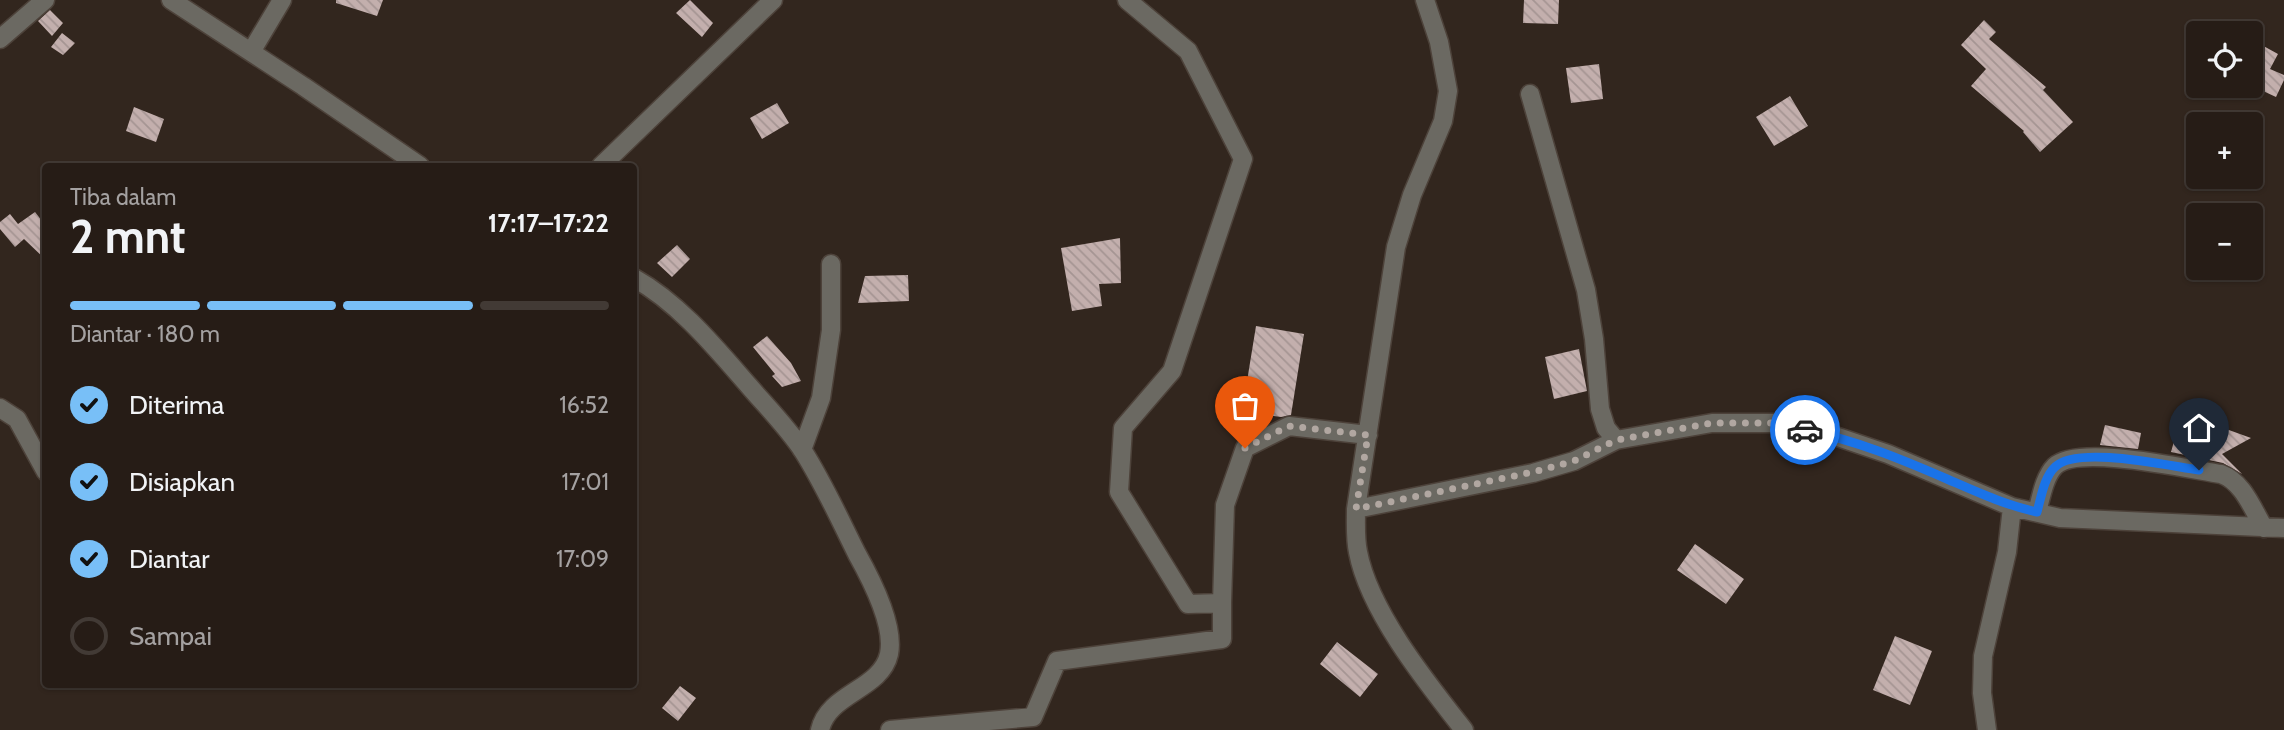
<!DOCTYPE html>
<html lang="id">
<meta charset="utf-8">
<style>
body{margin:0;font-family:Cabin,sans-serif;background:#2e251f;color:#f1f3f6;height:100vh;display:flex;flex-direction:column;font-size:26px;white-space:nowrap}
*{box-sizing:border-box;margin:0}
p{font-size:23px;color:#a4a1a1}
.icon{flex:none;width:38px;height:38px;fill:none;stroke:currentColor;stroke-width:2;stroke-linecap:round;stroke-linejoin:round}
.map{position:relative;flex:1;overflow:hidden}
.drawer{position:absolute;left:42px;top:163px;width:595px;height:525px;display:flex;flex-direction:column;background:#261c16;border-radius:7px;box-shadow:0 2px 5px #0004,0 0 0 2px #423a35}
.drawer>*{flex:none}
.controls{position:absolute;left:2186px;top:21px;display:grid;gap:14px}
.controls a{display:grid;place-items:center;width:77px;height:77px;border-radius:7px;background:#261c16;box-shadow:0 2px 5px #0004,0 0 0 2px #423a35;font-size:35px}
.pin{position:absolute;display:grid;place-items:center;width:60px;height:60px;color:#fff;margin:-72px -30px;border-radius:50% 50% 50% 0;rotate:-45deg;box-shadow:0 0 7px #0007}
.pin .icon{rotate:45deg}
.courier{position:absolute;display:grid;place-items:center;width:70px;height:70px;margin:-35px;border:5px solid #1a73e8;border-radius:50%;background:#fff;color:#222;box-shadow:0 2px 9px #0007}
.summary em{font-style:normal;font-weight:700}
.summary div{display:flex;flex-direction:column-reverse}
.summary{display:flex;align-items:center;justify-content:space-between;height:119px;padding:0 28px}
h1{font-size:46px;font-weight:700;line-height:52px}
.bar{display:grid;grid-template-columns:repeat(4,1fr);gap:10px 7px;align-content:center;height:84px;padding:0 28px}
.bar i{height:9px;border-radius:5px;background:#423a35}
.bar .active{background:#78bff7}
.bar p{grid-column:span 4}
ol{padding:0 28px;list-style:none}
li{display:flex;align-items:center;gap:21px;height:77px}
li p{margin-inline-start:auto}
li .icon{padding:7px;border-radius:50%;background:#78bff7;color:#111;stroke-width:4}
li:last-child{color:#a4a1a1}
li i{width:38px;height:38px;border:4px solid #423a35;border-radius:50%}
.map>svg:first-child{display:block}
</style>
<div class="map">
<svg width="2284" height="730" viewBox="0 0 2284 730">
<defs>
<pattern id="building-back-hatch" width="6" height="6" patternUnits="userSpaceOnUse" patternTransform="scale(1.75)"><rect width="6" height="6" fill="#c3afad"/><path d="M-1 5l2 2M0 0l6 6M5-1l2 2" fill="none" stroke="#a59593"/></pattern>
</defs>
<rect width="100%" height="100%" fill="#32261e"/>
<path fill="url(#building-back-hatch)" d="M336 0H383L377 16 336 3Z
M690 0 713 23 702 37 676 13Z
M1524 0H1559L1558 24 1523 23Z
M50 10 63 23 52 36 38 21Z
M1984 20 1996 32 1989 39 2046 87 2043 90 2073 122 2040 152 2023 132 2024 131 1971 86 1986 69 1961 45Z
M62 33 75 43 63 55 51 47Z
M2258 43 2278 54 2270 69 2284 75V80L2276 97 2250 85V59Z
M1599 64 1603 99 1571 103 1566 68Z
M1790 96 1808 126 1774 146 1756 117Z
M777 103 789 123 762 139 750 118Z
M134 107 164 119 156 142 126 131Z
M35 212 46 226V260L24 239 15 247 0 229V222L10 214 18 224Z
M1120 238 1121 283 1099 284 1102 306 1072 311 1061 248Z
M677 245 690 259 672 277 657 263Z
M908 275 909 301 858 303 865 276Z
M1256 326 1304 334 1291 415 1281 417 1242 412Z
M767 336 791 363 801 381 782 387 772 376 775 374 753 347Z
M1579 349 1587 391 1554 399 1545 357Z
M2182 413 2251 438 2222 454 2242 474 2223 463 2171 452Z
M2105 425 2141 433 2138 449 2100 445Z
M1695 544 1744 579 1726 604 1677 570Z
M1895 636 1932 651 1910 705 1873 690Z
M1337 642 1378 674 1360 697 1320 664Z
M680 686 696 698 678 721 662 708Z"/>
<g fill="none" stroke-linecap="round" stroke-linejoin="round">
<g stroke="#4d423a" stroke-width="21">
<path id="minor" d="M171 0 303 86 420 166
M1127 0 1188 51 1243 159 1172 371 1123 428 1119 492 1188 604 1222 603 1225 505 1245 448 1289 426 1368 435
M1425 0 1439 42 1448 91 1443 121 1412 195 1396 247 1356 509C1356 523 1355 538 1358 552 1369 611 1427 683 1464 730
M0 39 45 0
M251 52 282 0
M1530 94 1586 290 1594 339 1600 409 1606 428 1616 440 1712 423H1773L1832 435 1888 454 2012 507 2060 518 2284 528
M601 166 773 0
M634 278C679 303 715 347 749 386 767 407 788 428 803 451 824 484 840 520 857 554 871 579 895 625 889 654 881 690 828 693 820 730
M0 408 17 419 46 472
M802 450 821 398 831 330V264
M1356 509 1533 473 1574 461 1616 440
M2037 512C2041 498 2044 477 2055 466 2078 444 2188 469 2221 474 2243 482 2252 508 2264 528
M890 730 1033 717 1057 661 1222 639V603
M1987 730 1982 693 1983 656 2007 552 2012 507"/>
</g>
<use href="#minor" stroke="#6b6962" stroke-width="18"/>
</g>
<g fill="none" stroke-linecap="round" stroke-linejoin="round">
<path stroke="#b1a7a1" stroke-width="7" stroke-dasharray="0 12.6" d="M1245 448 1289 426 1368 435 1356 509 1533 472 1574 461 1616 440 1712 423H1773L1805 430"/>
<path stroke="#1a73e8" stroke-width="9" d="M1805 430C1855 440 1901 459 1947 479 1977 492 2005 505 2037 512 2041 498 2044 477 2055 467 2077 445 2169 466 2199 470"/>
</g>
</svg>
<div class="controls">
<a><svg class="icon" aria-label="locate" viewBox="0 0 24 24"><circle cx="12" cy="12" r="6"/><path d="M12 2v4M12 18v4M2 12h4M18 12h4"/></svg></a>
<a>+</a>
<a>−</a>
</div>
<div class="pin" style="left:1245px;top:448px;background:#ea580c"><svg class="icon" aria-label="bag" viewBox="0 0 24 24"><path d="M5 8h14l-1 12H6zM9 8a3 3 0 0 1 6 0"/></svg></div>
<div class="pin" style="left:2199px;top:470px;background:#1f2937"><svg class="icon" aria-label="home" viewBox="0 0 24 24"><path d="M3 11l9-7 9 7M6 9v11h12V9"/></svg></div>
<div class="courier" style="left:1805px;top:430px"><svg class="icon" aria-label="car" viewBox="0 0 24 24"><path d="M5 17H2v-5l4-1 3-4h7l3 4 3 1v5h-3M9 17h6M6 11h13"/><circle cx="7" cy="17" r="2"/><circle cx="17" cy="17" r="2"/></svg></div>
<section class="drawer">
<div class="summary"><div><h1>2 mnt</h1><p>Tiba dalam</p></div><em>17:17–17:22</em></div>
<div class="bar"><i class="active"></i><i class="active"></i><i class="active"></i><i></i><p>Diantar · 180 m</p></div>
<ol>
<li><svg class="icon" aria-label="check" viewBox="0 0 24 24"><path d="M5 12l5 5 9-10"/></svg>Diterima<p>16:52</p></li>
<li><svg class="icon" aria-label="check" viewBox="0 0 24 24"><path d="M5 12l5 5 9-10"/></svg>Disiapkan<p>17:01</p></li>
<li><svg class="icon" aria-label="check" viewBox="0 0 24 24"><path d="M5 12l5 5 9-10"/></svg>Diantar<p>17:09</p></li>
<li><i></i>Sampai</li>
</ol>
</section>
</div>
